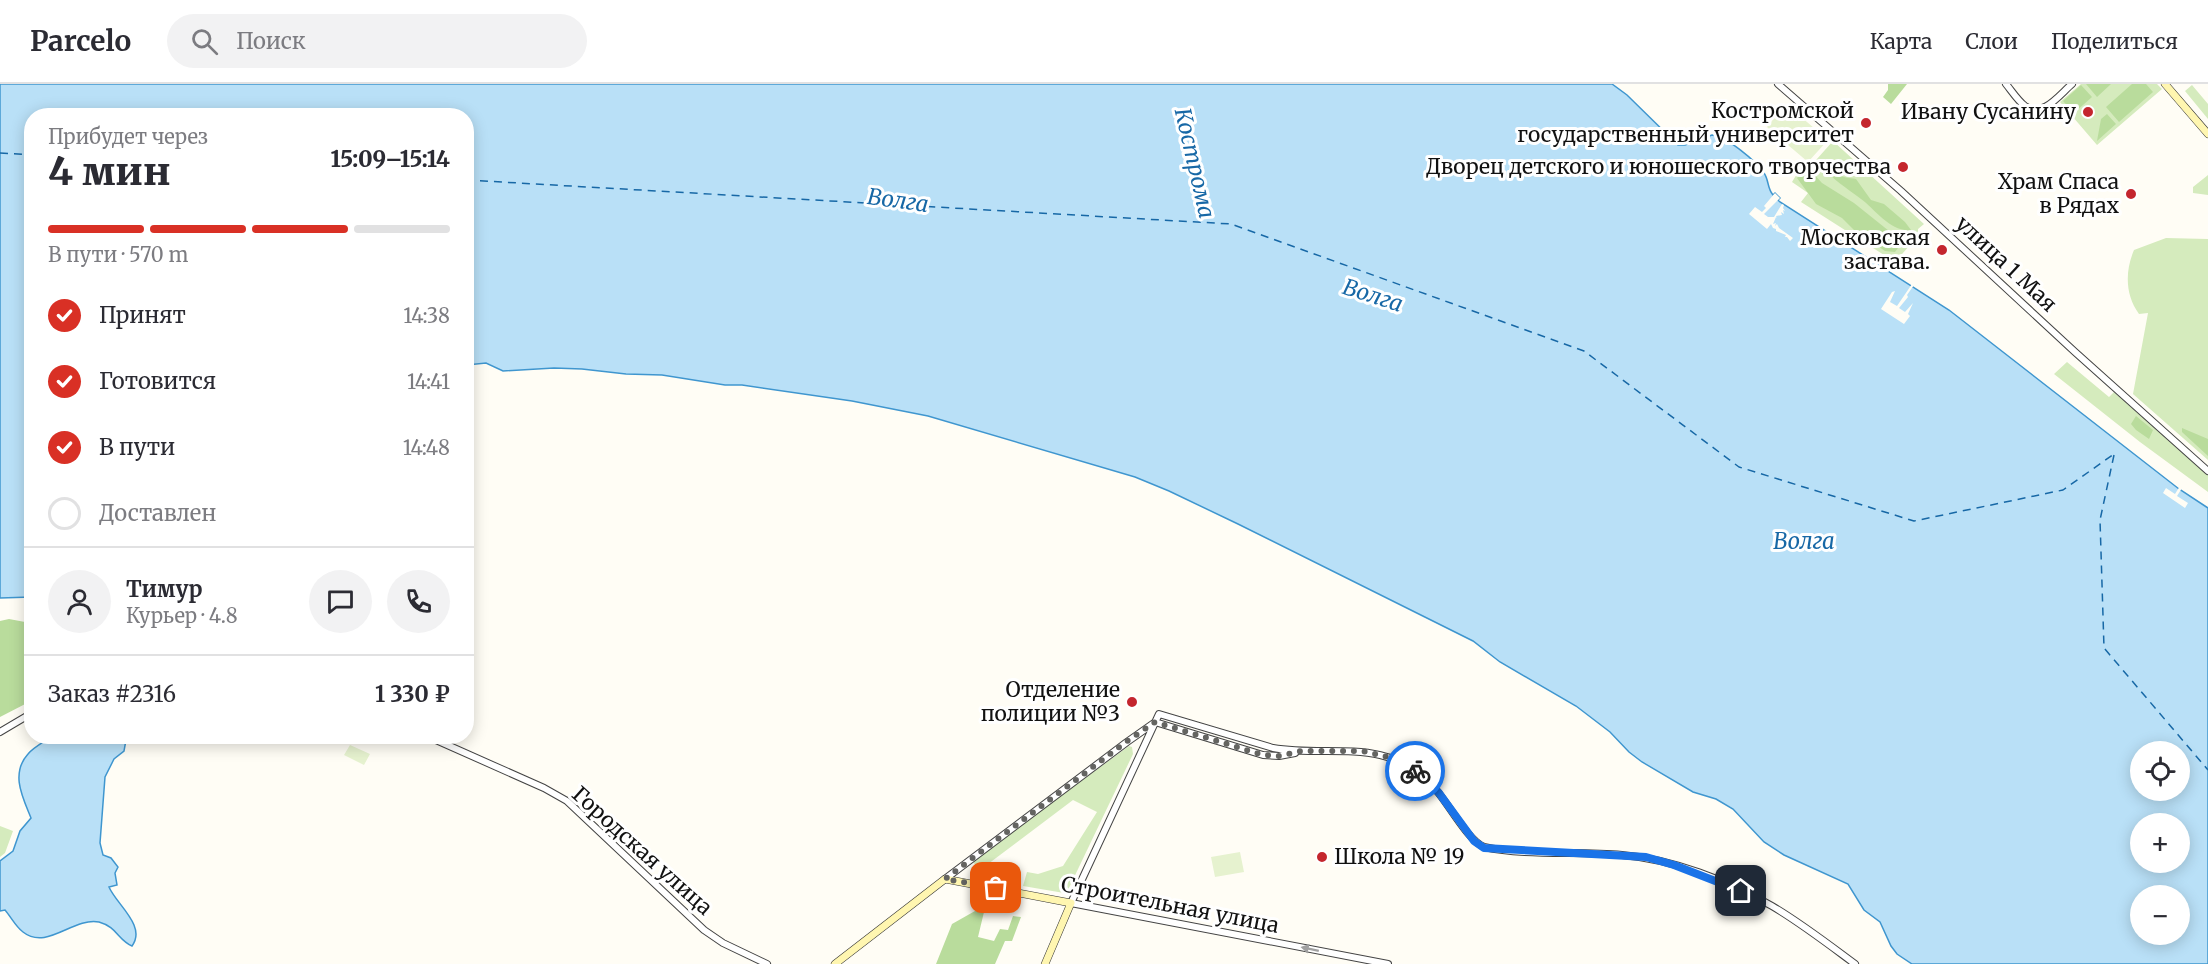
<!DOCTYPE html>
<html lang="ru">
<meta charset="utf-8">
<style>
body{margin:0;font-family:Merriweather,serif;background:#f2f2f3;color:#2b2b33;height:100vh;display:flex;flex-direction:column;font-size:22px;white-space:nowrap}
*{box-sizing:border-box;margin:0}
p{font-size:20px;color:#7c7c81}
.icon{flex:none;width:33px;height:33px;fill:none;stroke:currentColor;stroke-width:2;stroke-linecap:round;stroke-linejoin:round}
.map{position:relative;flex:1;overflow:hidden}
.drawer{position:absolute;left:24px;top:24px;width:450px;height:636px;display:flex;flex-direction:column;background:#fff;border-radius:24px;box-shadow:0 3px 15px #0003}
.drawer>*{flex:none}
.controls{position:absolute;left:2130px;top:657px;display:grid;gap:12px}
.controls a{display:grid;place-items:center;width:60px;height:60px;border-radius:50%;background:#fff;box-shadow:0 3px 15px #0003;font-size:30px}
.pin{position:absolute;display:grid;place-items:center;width:51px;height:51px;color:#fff;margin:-26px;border-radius:12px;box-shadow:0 3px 9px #0006}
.courier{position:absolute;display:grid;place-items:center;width:60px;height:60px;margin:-30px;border:4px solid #1a73e8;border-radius:50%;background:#fff;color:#222;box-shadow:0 2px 8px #0007}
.summary em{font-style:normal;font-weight:800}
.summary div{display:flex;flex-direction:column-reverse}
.summary{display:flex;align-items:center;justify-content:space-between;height:102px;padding:0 24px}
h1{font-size:39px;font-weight:800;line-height:45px}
.bar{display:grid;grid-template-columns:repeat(4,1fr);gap:9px 6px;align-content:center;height:72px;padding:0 24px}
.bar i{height:8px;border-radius:4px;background:#e1e1e2}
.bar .current{background:#d93025}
.bar p{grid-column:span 4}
.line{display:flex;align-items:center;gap:15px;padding:0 24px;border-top:2px solid #e1e1e2}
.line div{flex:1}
.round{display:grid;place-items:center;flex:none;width:63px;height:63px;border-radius:32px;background:#f2f2f3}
ol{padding:0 24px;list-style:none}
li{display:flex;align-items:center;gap:18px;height:66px}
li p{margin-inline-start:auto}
li .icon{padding:6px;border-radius:50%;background:#d93025;color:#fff;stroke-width:4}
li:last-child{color:#7c7c81}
li i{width:33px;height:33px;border:3px solid #e1e1e2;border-radius:50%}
header{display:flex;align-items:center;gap:36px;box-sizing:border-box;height:84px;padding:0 30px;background:#fff;border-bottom:2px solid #e1e1e2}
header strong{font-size:28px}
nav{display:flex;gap:33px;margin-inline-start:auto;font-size:21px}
.search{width:420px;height:54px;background:#f2f2f3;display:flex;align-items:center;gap:15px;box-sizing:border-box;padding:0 21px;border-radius:33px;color:#7c7c81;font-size:22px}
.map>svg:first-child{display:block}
</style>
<header>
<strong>Parcelo</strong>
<div class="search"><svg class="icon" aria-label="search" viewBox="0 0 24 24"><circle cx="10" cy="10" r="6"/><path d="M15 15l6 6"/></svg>Поиск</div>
<nav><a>Карта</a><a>Слои</a><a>Поделиться</a></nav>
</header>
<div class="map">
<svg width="2208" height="880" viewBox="0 0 2208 880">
<rect width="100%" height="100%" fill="#fffdf5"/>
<path fill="#d5ebbd" d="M2081 0H2157L2162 5 2097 61 2060 18Z
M2192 1 2208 20V35L2185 7Z
M1833 57 1924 140 1918 145V152L1895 178 1801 118 1808 109 1792 98 1800 85H1808Z
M2208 91V111L2193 109V103Z
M2166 154 2208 155V376L2133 310 2148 229 2139 230C2125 211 2125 187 2134 166Z
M2067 278 2109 313 2114 308 2208 391V408L2140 358 2054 290Z
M1129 662 1132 663 1133 670 1068 806 1064 809 1023 802 1027 788 1038 790 1063 782 1097 728 1073 716 980 786 972 777Z
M0 742 13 747 5 769 0 773Z"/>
<path fill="#b9dc9c" d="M1888 0H1907L1891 20 1883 13 1888 6Z
M2086 0H2111L2097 13Z
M2132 0H2146L2153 8 2119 38 2106 23Z
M2081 1 2092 13 2074 29 2063 17Z
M2107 30 2116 40 2097 57 2101 35Z
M1822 81C1829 82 1829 85 1835 89 1841 93 1849 94 1856 95L1871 116 1884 120 1905 138 1911 146C1890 148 1876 126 1861 115 1847 104 1832 96 1822 81Z
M1812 88 1822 99 1854 119 1899 155 1901 160 1895 168 1885 167 1854 146 1842 134 1816 120 1797 94 1802 89Z
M2136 332 2153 346 2149 355 2136 346 2131 340Z
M2182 344 2208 355V372L2182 348Z
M9 535 25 538 31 561V617L0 633V537Z
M975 827 984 828 978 853 994 857 1000 845 1008 846 1013 832 1021 833 1012 857H1005L995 880H936L952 840Z"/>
<path fill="#e6f2cf" d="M1786 20 1828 56 1808 78 1767 43Z
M350 661 370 670 364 681 344 671Z
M1240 768 1244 788 1215 793 1211 773Z"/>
<path fill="#b9e0f7" stroke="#3f96cf" stroke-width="1.5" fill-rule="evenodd" d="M0 0H1612L1627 11 1678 61H1685L1712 51C1726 52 1756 77 1764 89 1769 96 1767 104 1773 111L1775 109 1780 114 1778 116 1780 118 1949 226 2179 405 2208 424V880H1912L1897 870 1891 862 1880 838 1864 826 1848 800 1784 771 1764 758 1733 725 1716 715 1693 708 1642 678 1629 668 1610 648 1576 622 1500 578 1473 557 1238 440 1169 407 1135 393 928 332 852 317 742 301H725L662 291 626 290 582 285 554 284 503 287 486 279 467 281 466 32H32L31 513 0 514ZM2140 668H2180V706H2140ZM2140 740H2180V778H2140ZM2140 812H2180V850H2140Z
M51 653H125L126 656 124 667 114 675 105 693 100 759 103 771 111 774 118 783 115 789 117 801 109 803C116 820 147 842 132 862 118 856 117 843 99 838 73 833 47 867 23 848 16 843 11 833 5 826L0 827V777L13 767 20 747 31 734C23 714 10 690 28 670 34 663 44 658 51 653Z"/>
<path fill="#fffdf5" d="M1775 109 1780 114 1764 130 1768 133H1774L1782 120 1784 121 1783 124 1785 127 1783 126 1784 130 1781 128 1782 131 1776 132 1777 134 1776 133 1773 140 1776 139 1775 142 1777 140 1779 144 1793 154 1790 157 1787 153H1785L1786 151 1776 147V145L1773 144 1771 140 1767 145 1749 130 1755 123 1762 128 1766 124 1764 122Z
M1912 200 1914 201 1907 211 1908 213 1899 224 1905 228 1913 219 1908 230 1910 232 1904 240 1881 225 1892 208 1895 207 1890 218 1897 222Z
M2180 402 2182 404 2177 412 2188 419 2185 424 2163 409 2166 404 2175 410Z"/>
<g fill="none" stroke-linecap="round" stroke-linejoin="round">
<path stroke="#1768a6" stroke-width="1.5" stroke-dasharray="8 6" stroke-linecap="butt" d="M0 69 32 71
M466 96 1231 140 1584 267 1739 383 1914 437 2063 406 2114 370
M2114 371 2100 436 2104 564 2208 686"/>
<g stroke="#444" stroke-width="8">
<path id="tertiary" d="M1778 0 1901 107 2075 268 2208 387
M2006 0C2011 6 2018 17 2025 22 2043 34 2059 11 2072 0
M1155 638 1263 671 1279 672 1295 669
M0 648 32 629
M427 652 544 704 567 717 704 846 723 859 767 880
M945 795 1127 658 1154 639
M1388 880 1071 819 1159 630 1273 664C1330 674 1384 652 1431 700 1447 716 1466 755 1484 763 1526 772 1578 767 1622 771 1673 775 1728 797 1772 822 1801 839 1828 860 1855 880"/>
</g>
<g stroke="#333" stroke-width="8">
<path id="secondary" d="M2165 0 2208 50
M835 880 945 795 1071 819 1045 880"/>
</g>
<use href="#tertiary" stroke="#fff" stroke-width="6"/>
<use href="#secondary" stroke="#fff6b0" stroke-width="7"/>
</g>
<defs><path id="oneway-solid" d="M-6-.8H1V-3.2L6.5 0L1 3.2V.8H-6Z" transform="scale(1.5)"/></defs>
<use fill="#a0a0a0" href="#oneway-solid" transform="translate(1310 865) rotate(-168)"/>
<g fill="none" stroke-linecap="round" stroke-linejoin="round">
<path stroke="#646461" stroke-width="6" stroke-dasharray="0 10.8" d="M996 804 945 795 1126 658 1155 638 1263 671 1279 672 1301 667H1363L1388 673 1415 687"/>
<path stroke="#1a73e8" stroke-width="8" d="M1415 687 1439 709 1474 757 1484 764 1646 773 1674 781 1741 807"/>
</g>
<g fill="#c4262e" stroke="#fff" stroke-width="2">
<circle cx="2088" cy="28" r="6"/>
<circle cx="1866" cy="39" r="6"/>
<circle cx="1903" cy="83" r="6"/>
<circle cx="2131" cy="110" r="6"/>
<circle cx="1942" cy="166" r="6"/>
<circle cx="1132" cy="618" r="6"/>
<circle cx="1322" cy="773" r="6"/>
</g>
<g text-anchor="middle" stroke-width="6" stroke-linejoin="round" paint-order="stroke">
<g font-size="21" fill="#111" stroke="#fff" text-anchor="end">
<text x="1854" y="34">Костромской<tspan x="1854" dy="24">государственный университет</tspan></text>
<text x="2076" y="35">Ивану Сусанину</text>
<text x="1891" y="90">Дворец детского и юношеского творчества</text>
<text x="2119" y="105">Храм Спаса<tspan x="2119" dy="24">в Рядах</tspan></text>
<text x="1930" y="161">Московская<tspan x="1930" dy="24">застава.</tspan></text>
<text x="1120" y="613">Отделение<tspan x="1120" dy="24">полиции №3</tspan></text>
<text x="1334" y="780" text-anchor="start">Школа № 19</text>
</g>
<g font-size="21" fill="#111" stroke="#fff">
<text transform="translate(2006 180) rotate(43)" y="7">улица 1 Мая</text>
<text transform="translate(642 767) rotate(42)" y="7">Городская улица</text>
<text transform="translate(1170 821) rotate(11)" y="7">Строительная улица</text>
</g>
<g font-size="22" font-style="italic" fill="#1768a6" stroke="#fff">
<text transform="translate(1195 79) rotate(77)" y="8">Кострома</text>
<text transform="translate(898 116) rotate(8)" y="8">Волга</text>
<text transform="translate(1373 211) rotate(18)" y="8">Волга</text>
<text x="1804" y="465">Волга</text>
</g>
</g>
</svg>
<div class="controls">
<a><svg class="icon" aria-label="locate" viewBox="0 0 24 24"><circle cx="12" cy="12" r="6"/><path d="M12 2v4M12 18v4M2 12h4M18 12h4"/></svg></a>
<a>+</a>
<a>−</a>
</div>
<div class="pin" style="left:996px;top:804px;background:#ea580c"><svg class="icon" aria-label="bag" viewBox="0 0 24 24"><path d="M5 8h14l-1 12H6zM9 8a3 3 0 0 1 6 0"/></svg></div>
<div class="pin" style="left:1741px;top:807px;background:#1f2937"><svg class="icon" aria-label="home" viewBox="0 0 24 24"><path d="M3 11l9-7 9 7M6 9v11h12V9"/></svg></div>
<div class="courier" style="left:1415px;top:687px"><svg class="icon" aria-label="bike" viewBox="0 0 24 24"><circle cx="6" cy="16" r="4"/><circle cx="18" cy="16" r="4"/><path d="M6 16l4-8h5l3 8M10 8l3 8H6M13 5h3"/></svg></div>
<section class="drawer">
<div class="summary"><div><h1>4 мин</h1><p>Прибудет через</p></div><em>15:09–15:14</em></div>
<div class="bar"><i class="current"></i><i class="current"></i><i class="current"></i><i></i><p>В пути · 570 m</p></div>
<ol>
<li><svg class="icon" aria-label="check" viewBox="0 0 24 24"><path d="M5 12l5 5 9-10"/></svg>Принят<p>14:38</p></li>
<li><svg class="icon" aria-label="check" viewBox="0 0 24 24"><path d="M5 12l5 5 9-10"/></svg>Готовится<p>14:41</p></li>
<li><svg class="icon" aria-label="check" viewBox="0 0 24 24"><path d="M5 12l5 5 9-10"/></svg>В пути<p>14:48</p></li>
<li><i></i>Доставлен</li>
</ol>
<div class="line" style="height:108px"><a class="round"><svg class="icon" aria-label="person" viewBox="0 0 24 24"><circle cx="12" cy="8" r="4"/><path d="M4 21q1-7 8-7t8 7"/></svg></a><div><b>Тимур</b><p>Курьер · 4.8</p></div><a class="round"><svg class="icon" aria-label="chat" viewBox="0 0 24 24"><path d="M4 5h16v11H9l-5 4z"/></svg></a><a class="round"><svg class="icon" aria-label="phone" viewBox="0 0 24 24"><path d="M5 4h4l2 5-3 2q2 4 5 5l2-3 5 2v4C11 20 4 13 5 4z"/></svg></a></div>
<div class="line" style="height:78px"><div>Заказ #2316</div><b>1 330 ₽</b></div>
</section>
</div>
